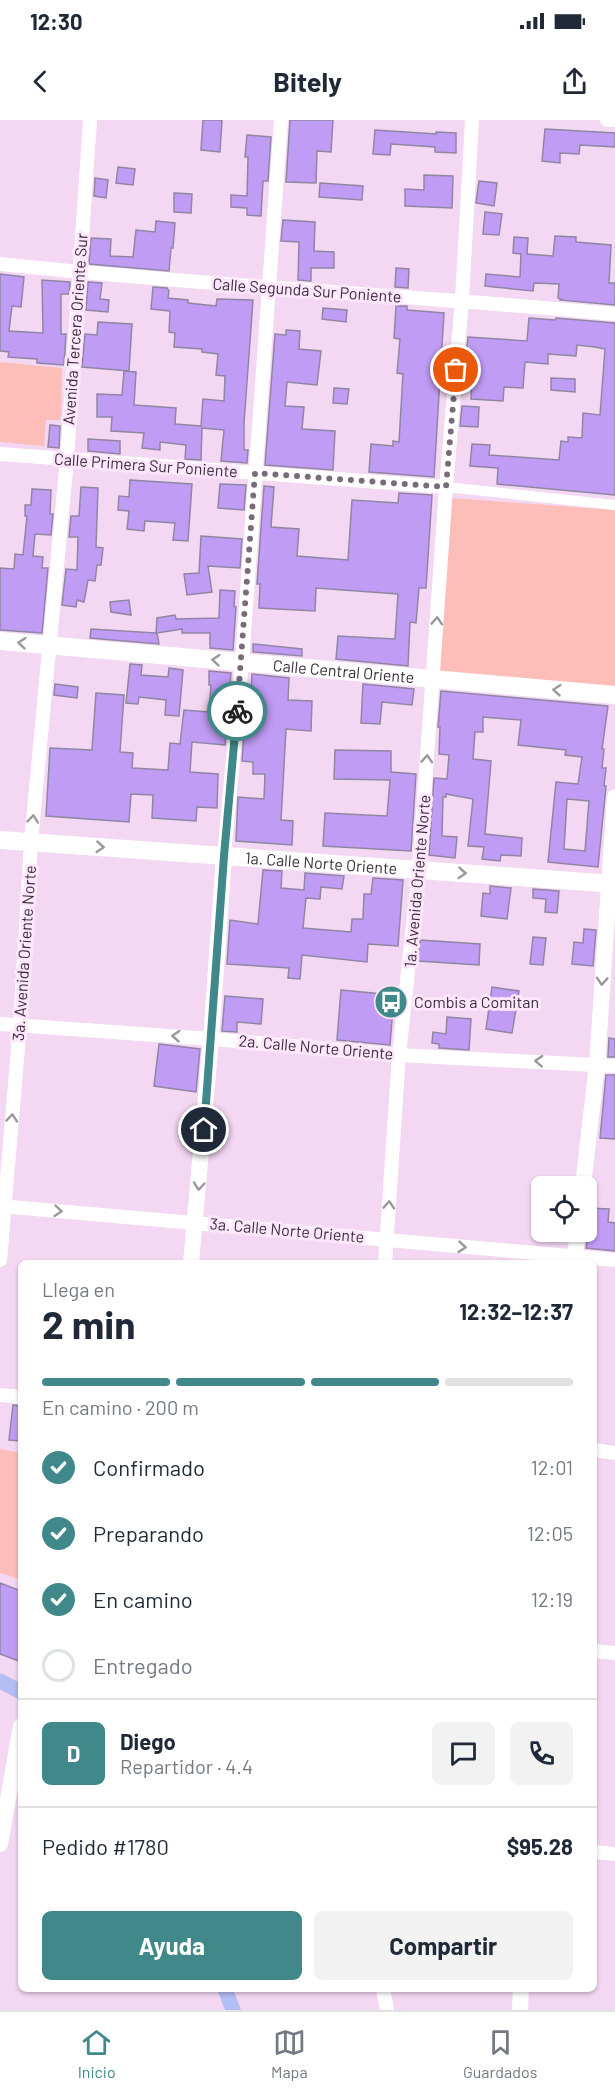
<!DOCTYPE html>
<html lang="es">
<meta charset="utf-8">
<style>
body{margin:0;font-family:Barlow,sans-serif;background:#f2f2f3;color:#1f2937;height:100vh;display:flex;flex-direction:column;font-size:22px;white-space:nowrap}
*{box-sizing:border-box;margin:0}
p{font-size:20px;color:#747a83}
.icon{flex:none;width:33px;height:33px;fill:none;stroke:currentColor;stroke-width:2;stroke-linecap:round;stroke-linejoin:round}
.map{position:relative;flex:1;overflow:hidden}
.sheet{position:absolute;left:18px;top:1140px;width:579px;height:732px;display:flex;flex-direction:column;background:#fff;border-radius:9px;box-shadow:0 2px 4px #0004}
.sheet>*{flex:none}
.fabs{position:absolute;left:531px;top:1056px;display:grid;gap:12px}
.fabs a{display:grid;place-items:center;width:66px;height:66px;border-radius:9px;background:#fff;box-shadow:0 2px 4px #0004;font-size:30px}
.pin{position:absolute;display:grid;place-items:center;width:51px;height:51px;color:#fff;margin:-26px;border:3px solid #fff;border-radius:50%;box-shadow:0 2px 6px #0007}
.courier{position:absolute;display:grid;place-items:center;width:60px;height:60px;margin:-30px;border:4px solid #408889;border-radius:50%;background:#fff;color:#222;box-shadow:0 2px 8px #0007}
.summary em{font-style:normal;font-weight:700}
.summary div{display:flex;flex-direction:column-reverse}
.summary{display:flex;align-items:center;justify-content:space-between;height:102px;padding:0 24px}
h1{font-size:39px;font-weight:700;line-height:45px}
.bar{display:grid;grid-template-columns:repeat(4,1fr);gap:9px 6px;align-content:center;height:72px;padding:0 24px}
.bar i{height:8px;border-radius:4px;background:#e0e1e3}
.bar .active{background:#408889}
.bar p{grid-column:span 4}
.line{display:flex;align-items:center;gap:15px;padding:0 24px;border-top:2px solid #e0e1e3}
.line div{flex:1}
.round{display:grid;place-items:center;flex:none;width:63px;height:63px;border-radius:9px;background:#f2f2f3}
ol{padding:0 24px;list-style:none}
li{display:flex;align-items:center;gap:18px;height:66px}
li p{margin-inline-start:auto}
li .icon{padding:6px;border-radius:50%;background:#408889;color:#fff;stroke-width:4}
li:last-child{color:#747a83}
li i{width:33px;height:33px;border:3px solid #e0e1e3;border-radius:50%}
.primary-button{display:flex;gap:12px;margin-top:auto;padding:12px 24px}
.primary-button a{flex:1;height:69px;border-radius:9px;background:#408889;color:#fff;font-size:24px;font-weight:700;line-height:69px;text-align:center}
.primary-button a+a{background:#f2f2f3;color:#1f2937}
.status{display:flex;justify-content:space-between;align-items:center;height:42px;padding:0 30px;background:#fff;direction:ltr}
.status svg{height:16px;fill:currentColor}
header{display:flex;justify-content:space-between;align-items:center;height:78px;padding:0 24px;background:#fff;font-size:27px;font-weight:700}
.dock{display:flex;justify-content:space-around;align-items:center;height:84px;border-top:2px solid #e0e1e3;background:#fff;font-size:16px;color:#747a83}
.dock a{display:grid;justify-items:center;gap:3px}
.dock .active{color:#408889}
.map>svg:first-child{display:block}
</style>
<div class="status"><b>12:30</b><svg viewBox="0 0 49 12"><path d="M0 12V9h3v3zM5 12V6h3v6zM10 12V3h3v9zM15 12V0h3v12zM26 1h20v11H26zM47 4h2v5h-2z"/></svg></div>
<header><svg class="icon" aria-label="back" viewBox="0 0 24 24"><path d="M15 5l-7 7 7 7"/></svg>Bitely<svg class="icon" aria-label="share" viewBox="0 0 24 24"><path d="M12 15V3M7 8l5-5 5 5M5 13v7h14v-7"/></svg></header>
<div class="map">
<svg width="615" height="1890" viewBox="0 0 615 1890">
<rect width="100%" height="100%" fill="#f4d7f2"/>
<path fill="#fdbeba" d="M0 242 62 248 61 300H46L44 326 0 322Z
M451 378 615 390V567L438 553Z
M0 1329 21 1333V1455L19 1459 0 1453Z"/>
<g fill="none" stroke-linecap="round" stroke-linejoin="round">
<path stroke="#b2bdf3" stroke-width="15" d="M0 1561 21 1572
M225 1869 233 1890"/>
</g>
<path fill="#c19cf5" stroke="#9185a4" stroke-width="1.5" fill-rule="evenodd" d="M203 0H222L220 32 201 30Z
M290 0H333L331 32 317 31 316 63 286 62Z
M545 9 615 13V27L580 25 579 34 560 33V43L542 41Z
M375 10 436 14V12L456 13V33L435 32V27L391 24 390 35 373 34Z
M247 15 271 17 268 61H263L261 96 247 95V88L231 87V75L247 76 248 37H245Z
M118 47 135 49 133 65 116 63Z
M424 55 453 56 452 88 405 86V69L424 70Z
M95 58 108 60 106 78 94 76Z
M479 61 497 63 494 86 476 83Z
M320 63 363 66 362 80 319 77Z
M174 73 192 74 191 93 174 92Z
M485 92 502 94 499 115 483 114Z
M283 100 315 102 314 131 334 132V148H311V161L298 160 299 122 281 121Z
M156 101 175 103 173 128H171L169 151 89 144 91 118 111 119 110 136 133 137 136 110 155 112Z
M555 116 576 117V122L611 125 609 163H615V185L560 180 561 179 558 178 559 164 534 163 533 171 485 166 486 154 520 157 521 134 513 133 514 117 528 118 527 134 553 136Z
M396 148 409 149 408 168 395 167Z
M0 154 24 157 21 187 12 186 9 211 43 213 42 160 70 162 69 174H61V214H66L64 245 37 243V239L8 237 9 232 0 231Z
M88 162 102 163 100 179 109 180 108 192 86 190Z
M153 167 167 168 169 171 168 178 188 180V183L216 186 217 179 253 180 244 303V330H248L247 343 221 341 224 310 202 308 201 340 185 339 186 325 160 322V330L142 328 144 313 111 311 112 297H97V274L122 275 124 251 136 252 134 285 176 288 175 304 201 306 203 279 224 281 225 256 216 255 218 234 202 232V229L174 227 175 213 169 212 170 191 151 189Z
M396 186H407V190L444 193 434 357 369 352 371 324 393 326V321L399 322 403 254 397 253 400 219 394 218Z
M323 188 347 190 346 202 322 199Z
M529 198 555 200 556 198 615 203V375L497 364 498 348 470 346 472 324 490 325 489 335 559 340 561 321 568 322V317L582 318 583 293 600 295 605 229 595 227 577 225 576 236 548 234V244L525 242 523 268 504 267 503 281 471 279 473 236H466L468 217 527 221Z
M98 202 132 204 129 251 82 247 85 214 97 215Z
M286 210 300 211 299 229 321 231 317 265 287 262 285 286 304 287 302 309 335 311 333 350 265 345 275 214 286 215Z
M551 258 575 259V272L551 270Z
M334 268 349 269 347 284 333 283Z
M462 286 479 287 478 307 460 306Z
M50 305 60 306 59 328 48 327Z
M88 319 120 321V334L88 331Z
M130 360 192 364 188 421 173 420 175 403 145 401 144 411 127 409 129 391 118 390 119 376 129 377Z
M220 364 246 365 244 390 218 388Z
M264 366 274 367 271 407 299 409 297 436 348 440 352 380 398 383 399 373 432 375 426 468H419L416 503 410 502 408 546 336 539 338 516 395 519 398 474 316 468 315 491 259 488 260 464H257Z
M81 367 98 368 96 427 103 428 101 445H97L95 461 88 460 84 482 77 480 76 487 62 485 66 449 77 450 78 417H69L71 396H79Z
M32 369 51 370 50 394H53L51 415 35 414 33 436 43 437 42 448H48L42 513 0 510V448L14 449 15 434 23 435 27 396H25V385H31Z
M201 416 242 419 240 448 208 446 212 472 187 475 184 454 199 453Z
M220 470 235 471 234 486 236 487 233 530 210 528V513H182V509L157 513 159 524 90 518 91 509 156 513 157 498 175 495 176 499 219 498Z
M129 480 131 495 111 492 110 482Z
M253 524 302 529V536L253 532Z
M130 544 142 545 141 555 168 557 169 548 183 550 179 596 165 595 166 580 139 577 138 584 126 583Z
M209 551 231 553 225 625 192 622 190 652 218 654 217 688 197 687 196 701 152 698 153 675 131 674 129 702 46 696 50 628 92 630 96 573 124 575 120 632 133 633 132 648 168 650 170 623 180 624 184 590 209 592 211 565H209Z
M252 554 289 558 288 580 312 581 311 611 286 609 281 700 293 701 292 725 236 721 238 677 264 679 265 654H253V642L242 641 244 613H249Z
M55 564 78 567 77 578 54 575Z
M363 564 414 569 412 585 382 582 380 604 361 603Z
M441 571 608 586 602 629H604L602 648H606L604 666H606L598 747 548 742 556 662 578 664 582 637 565 635 566 630 518 625 521 600 483 597V612H475L473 639 491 641 485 714 522 718 521 736 501 735 500 741 482 739 484 727 468 726 473 679 446 674V677H443L442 716 457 717 455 738 429 735 434 658 447 659 449 635 439 634 440 607H438ZM567 679 589 681 585 731 564 729Z
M335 630 391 631V652L416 654 411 731 323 726 325 693 387 696 390 660 334 659Z
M263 750 282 751 281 768 304 770 305 753 344 756 342 769 321 767 320 779 306 778 303 808 351 812 352 799H363L364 774H371L373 758 403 760 398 826 368 824 367 842 302 835 300 859 288 858 289 848 227 844 230 800 258 804Z
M490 766 511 768 507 799 481 796 483 773 490 774Z
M533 769 559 771 557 793 545 792 546 779 533 778Z
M584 809 596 810 593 846 572 844 574 822 583 823Z
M533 817 546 818 543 845 530 844Z
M420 820 480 824 479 845 418 841Z
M492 867 519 871 512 913 486 909Z
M341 870 394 875 390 925 337 920Z
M225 876 263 879 261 904 237 902V912L222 911Z
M447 897 471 899 469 930 439 928V924L432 923 433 912 446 914Z
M609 918 615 919V937H608Z
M159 924 200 929 196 972 154 966Z
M606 955H615V1019L600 1018Z
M587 1088 609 1089 608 1102 615 1103V1131L586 1128 588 1113 586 1106Z
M13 1285 21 1286V1321L9 1320Z
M0 1463 21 1471V1542L0 1534Z"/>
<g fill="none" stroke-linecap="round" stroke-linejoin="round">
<path stroke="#fff" stroke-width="10" d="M446 367 615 385"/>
<path stroke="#fff" stroke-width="14" d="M607 0H615
M0 144C205 166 410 175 615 194
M0 334 446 367
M224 736 242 542 281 0
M0 904 211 919 399 935 615 946
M0 1086 615 1140
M0 1140 20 905 31 722 67 339 90 0
M385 1143 399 935 419 750 446 367 462 180 472 0
M0 1275 21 1277
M594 1330 615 1333
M594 1531 615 1533
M594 1732 615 1734
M383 1869 387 1890"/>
<path stroke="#fff" stroke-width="16" d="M583 1066 597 944 615 677
M191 1143 211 919 224 736
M574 1143 578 1112
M0 1724 21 1606
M520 1890 521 1869"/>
<g stroke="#fff" stroke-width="18">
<path id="s1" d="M0 521 615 575"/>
<path id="s2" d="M0 720 615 764"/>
</g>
</g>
<defs><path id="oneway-chevron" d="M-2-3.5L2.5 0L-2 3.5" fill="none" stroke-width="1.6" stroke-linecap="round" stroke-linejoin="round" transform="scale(1.5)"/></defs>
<g stroke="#9c979c">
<use href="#oneway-chevron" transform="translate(437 501) rotate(-86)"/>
<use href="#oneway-chevron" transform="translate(22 523) rotate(-175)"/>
<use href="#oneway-chevron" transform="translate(216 540) rotate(-175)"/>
<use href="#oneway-chevron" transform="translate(557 570) rotate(-175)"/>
<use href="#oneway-chevron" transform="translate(427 639) rotate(-86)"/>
<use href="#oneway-chevron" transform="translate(33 699) rotate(-84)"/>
<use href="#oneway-chevron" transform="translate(100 727) rotate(4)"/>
<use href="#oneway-chevron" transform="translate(462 753) rotate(4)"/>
<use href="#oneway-chevron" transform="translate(602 861) rotate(94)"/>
<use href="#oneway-chevron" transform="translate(176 916) rotate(-176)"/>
<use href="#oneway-chevron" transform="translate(539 941) rotate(-177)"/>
<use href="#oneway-chevron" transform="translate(12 998) rotate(-85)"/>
<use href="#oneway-chevron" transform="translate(199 1066) rotate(95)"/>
<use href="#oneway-chevron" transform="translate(389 1085) rotate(-86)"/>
<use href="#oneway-chevron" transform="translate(58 1091) rotate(5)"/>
<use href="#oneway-chevron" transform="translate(462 1127) rotate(5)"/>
</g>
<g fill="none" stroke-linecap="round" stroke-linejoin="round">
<path stroke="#7b6a7a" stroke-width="6" stroke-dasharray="0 10.8" d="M237 591 255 353 446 367 456 250"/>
<path stroke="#408889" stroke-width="8" d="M204 1010 224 736 237 591"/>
</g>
<defs>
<g id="bus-disc" transform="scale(1.725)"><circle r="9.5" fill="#408889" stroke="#fee6fc"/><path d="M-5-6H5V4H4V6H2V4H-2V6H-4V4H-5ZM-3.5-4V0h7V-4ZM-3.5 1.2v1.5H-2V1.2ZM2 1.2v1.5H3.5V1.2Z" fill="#fff"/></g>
</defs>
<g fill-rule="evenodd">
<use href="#bus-disc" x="391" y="882"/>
</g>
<g text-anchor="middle" stroke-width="6" stroke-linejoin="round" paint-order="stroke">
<g font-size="16" fill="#3a2f39" stroke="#fee6fc">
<text transform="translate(307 170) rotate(4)" y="6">Calle Segunda Sur Poniente</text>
<text transform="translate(75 209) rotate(-86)" y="6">Avenida Tercera Oriente Sur</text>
<text transform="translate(146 345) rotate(4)" y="6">Calle Primera Sur Poniente</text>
<text dy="6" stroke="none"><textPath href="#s1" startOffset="345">Calle Central Oriente</textPath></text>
<text dy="6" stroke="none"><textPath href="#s2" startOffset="322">1a. Calle Norte Oriente</textPath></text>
<text transform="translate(417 761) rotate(-85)" y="6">1a. Avenida Oriente Norte</text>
<text transform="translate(24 833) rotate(-86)" y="6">3a. Avenida Oriente Norte</text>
<text transform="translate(316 927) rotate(5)" y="6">2a. Calle Norte Oriente</text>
<text transform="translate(287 1110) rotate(5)" y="6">3a. Calle Norte Oriente</text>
</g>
<g font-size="16" fill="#3a2f39" stroke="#fee6fc" text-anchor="start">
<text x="414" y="888">Combis a Comitan</text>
</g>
</g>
</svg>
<div class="fabs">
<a><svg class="icon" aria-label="locate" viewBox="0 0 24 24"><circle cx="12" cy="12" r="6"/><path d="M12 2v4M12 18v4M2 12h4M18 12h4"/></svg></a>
</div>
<div class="pin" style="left:456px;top:250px;background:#ea580c"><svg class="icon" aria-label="bag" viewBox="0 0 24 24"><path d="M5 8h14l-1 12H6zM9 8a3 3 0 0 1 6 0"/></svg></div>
<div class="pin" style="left:204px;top:1010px;background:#1f2937"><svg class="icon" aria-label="home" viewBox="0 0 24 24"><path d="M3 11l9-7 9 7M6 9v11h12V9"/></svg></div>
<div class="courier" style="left:237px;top:591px"><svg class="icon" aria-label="bike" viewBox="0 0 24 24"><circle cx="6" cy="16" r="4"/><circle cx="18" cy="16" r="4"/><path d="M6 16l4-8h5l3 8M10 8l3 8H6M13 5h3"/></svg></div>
<section class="sheet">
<div class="summary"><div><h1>2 min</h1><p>Llega en</p></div><em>12:32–12:37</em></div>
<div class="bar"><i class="active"></i><i class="active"></i><i class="active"></i><i></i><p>En camino · 200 m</p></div>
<ol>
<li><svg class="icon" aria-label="check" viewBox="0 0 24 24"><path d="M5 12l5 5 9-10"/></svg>Confirmado<p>12:01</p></li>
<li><svg class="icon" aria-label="check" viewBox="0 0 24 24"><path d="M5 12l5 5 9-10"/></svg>Preparando<p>12:05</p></li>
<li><svg class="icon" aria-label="check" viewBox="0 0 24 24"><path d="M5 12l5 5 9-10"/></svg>En camino<p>12:19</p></li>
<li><i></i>Entregado</li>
</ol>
<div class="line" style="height:108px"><b class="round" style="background:#408889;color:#fff">D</b><div><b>Diego</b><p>Repartidor · 4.4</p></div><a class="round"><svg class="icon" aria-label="chat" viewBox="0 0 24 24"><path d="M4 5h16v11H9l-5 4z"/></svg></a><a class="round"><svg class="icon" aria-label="phone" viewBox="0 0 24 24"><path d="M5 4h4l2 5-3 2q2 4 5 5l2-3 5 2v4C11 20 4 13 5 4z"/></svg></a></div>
<div class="line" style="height:78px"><div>Pedido #1780</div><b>$95.28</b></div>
<div class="primary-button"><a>Ayuda</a><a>Compartir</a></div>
</section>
</div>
<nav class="dock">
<a class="active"><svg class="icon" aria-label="home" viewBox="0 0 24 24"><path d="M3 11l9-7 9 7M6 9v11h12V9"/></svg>Inicio</a>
<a><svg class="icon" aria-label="map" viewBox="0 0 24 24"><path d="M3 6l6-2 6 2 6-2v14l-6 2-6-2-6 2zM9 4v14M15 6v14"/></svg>Mapa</a>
<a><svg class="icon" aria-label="saved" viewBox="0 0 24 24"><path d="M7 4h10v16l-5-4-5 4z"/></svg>Guardados</a>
</nav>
